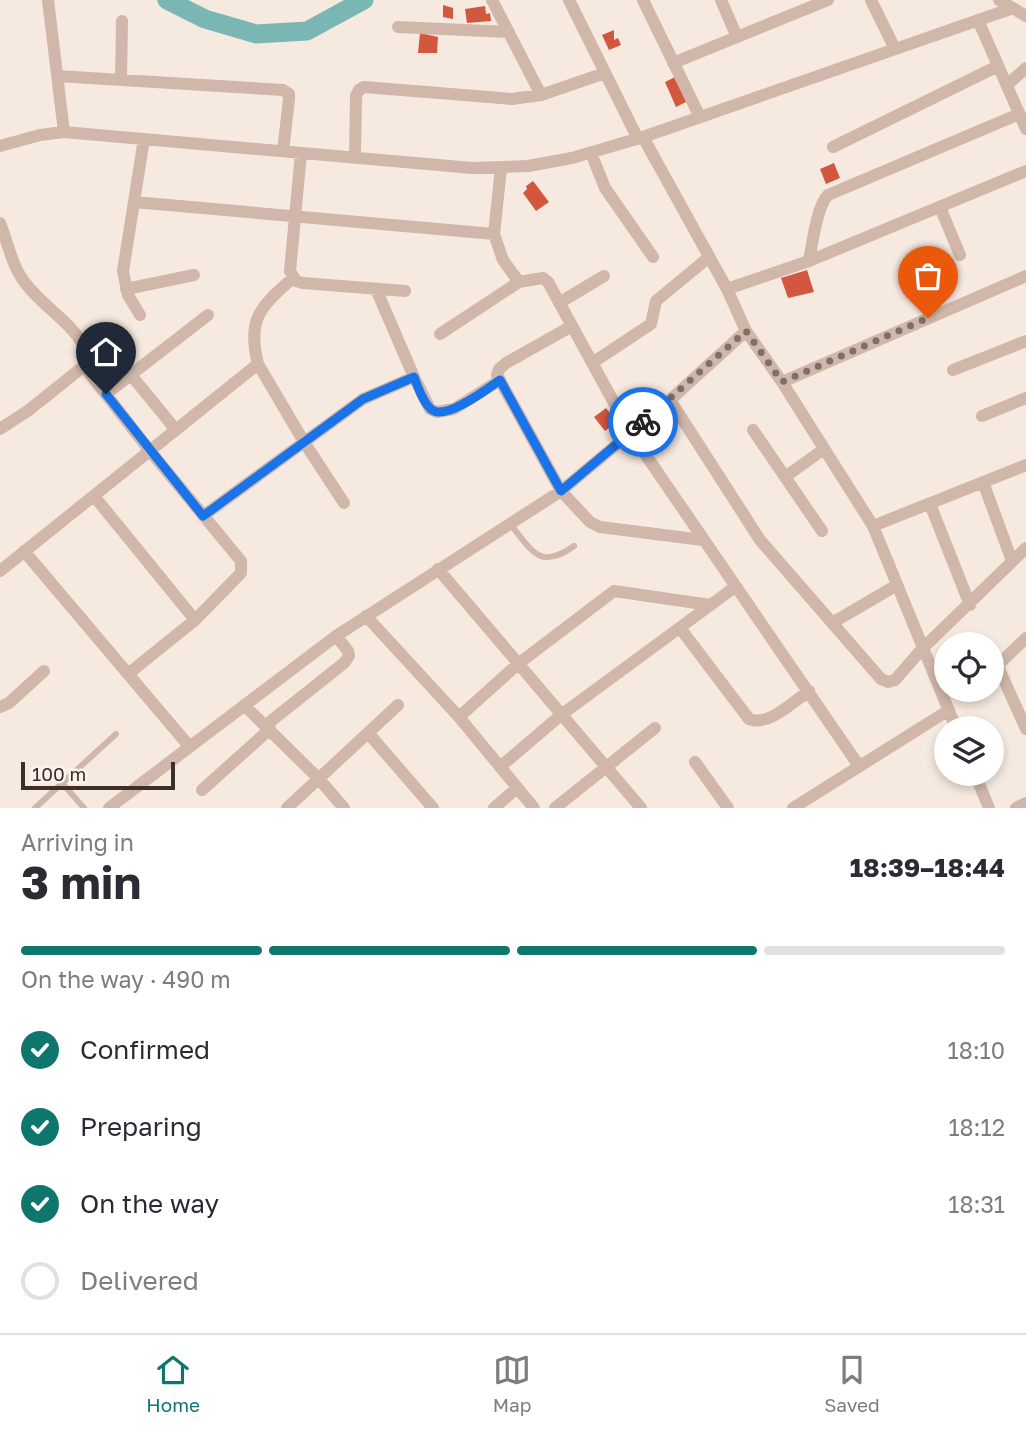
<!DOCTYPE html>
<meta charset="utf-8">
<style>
body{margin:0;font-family:"Golos Text",sans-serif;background:#f2f2f3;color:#2b2b33;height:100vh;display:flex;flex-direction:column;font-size:26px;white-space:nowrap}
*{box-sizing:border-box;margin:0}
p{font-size:23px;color:#7c7c81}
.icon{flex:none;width:38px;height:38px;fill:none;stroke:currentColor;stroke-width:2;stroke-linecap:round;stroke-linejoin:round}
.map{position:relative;height:808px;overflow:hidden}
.sheet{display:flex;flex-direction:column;background:#fff;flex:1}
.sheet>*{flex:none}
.controls{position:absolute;left:934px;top:632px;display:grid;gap:14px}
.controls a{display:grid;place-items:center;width:70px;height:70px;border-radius:50%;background:#fff;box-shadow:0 4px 10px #0003;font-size:35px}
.scale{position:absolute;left:21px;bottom:18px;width:154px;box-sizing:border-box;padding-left:7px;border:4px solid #3c2e29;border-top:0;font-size:19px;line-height:24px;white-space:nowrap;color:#3c2e29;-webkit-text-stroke:5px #fcf4ec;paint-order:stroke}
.pin{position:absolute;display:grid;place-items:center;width:60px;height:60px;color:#fff;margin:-72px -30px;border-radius:50% 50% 50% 0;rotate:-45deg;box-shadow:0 0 7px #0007}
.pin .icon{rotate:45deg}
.courier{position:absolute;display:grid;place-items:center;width:70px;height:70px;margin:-35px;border:5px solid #1a73e8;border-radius:50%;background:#fff;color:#222;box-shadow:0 2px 9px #0007}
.summary em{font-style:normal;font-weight:700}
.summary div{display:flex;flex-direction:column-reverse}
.summary{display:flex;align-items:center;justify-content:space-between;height:119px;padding:0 21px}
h1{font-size:46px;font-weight:700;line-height:52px}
.bar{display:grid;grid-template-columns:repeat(4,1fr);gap:10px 7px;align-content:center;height:84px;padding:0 21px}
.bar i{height:9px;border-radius:5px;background:#e1e1e2}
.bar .current{background:#0f766e}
.bar p{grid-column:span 4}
ol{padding:0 21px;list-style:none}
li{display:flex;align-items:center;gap:21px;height:77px}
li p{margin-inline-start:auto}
li .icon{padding:7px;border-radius:50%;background:#0f766e;color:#fff;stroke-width:4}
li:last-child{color:#7c7c81}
li i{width:38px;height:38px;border:4px solid #e1e1e2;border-radius:50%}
.tabs{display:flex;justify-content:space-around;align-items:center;height:98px;border-top:2px solid #e1e1e2;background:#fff;font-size:19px;color:#7c7c81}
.tabs a{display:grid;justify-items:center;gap:4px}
.tabs .current{color:#0f766e}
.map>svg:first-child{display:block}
</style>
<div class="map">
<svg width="1026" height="808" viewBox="0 0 1026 808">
<rect width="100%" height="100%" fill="#f6e9df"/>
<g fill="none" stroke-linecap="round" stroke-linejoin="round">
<path stroke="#7ab6b4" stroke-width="19" d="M167 0 205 19 256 34 307 31 364 0"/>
</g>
<path fill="#d3573f" d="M443 5 453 8V19L443 17Z
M485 6 486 14 490 13 491 21 467 23 465 9Z
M614 30V40L618 38 621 45 609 50 602 35Z
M420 33 438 37 437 53H418Z
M677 76 688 101 676 107 665 82Z
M834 163 840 178 826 184 820 169Z
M533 181 549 202 536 211 523 193 527 189 526 186Z
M807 270 814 292 788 298 781 278Z
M606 408 617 422 605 431 594 417Z"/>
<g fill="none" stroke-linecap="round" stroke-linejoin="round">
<path stroke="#d0b7a9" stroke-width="6" d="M510 524C532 550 539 571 574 546
M62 783 84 808
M35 808 116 734"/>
<path stroke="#d0b7a9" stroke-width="12" d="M48 0 64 132
M492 0 541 95
M569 0 638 139
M643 0 700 117
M721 0 737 37
M871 0 895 49
M999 0 1026 16
M978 20 1026 129
M398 27 509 32
M673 63 828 0
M57 76 283 90 289 94V99L283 151
M121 80 122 21
M1007 85 1026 68
M643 137 727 289 746 331 782 382 873 526 956 728
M0 146 40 135 64 132 472 168 528 166 572 158 643 137 1013 8
M833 147 998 66
M301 153 290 271 296 281 303 283 405 291
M591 153 605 188 653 257
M355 157 356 96 359 90 364 87 512 99 541 95 605 73
M501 168 494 234 503 260 519 282
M134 202 494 234
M940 207 960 255
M0 223C8 243 12 267 26 284 45 309 77 325 88 355L84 366 29 410 0 429
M809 261C812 245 817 205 828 195L1019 114
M293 278C260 307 247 319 258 364L304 442 344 503
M126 289 194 275
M376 289 414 377 430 409 437 412 454 409 500 380
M727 289 809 261 1026 171
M559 303 604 276
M140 315 128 295 123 271 144 139
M572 326 506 363 499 369 497 375 561 491 590 522 600 527 703 540
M440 334 519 282 543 278 548 282 630 432 859 766
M592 363 651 324 656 301 708 258
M84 366 150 451 241 561V573L195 620 128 674
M953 370 1026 341
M131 375 176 430
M782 382 1026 276
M106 394 208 315
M670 400 760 540 881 679 888 682 895 680 922 649 1026 548
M982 416 1026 398
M753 430 822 531
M785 477 824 449
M983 482 1012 561
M94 496 195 620
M930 504 970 605
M203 516 363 399 414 377
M873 526 1026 465
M24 551 189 746
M438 569 641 808
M0 571 258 364
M366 616 459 717 534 808
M832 623 897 585
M680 628 749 719C768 727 793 702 809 691
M1026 638 999 664 1000 671 1026 729
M244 705 318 778 344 808
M0 707 9 703 44 671
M459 717 518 664 614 591 710 605
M266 725 344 663 349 656 348 651 336 636
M369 734 433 808
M695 762 728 808
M500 767 561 715 735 587
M975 774 989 808
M202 790 270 729
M109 808 336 636 561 491 670 400 746 331
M287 808 398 705
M494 808 517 788
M555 808 655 728
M793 808 949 710
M1016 808 1026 803"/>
</g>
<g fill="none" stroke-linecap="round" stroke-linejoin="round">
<path stroke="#7d6f69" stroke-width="7" stroke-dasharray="0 12.6" d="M643 422 746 331 782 382 928 318"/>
<path stroke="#1a73e8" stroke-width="9" d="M106 394 203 516 363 399 414 377C418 387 423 403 432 410 447 420 487 389 500 380L561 491 643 422"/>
</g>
</svg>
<div class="controls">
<a><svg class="icon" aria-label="locate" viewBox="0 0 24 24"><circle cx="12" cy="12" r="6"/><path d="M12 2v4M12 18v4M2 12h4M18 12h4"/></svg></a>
<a><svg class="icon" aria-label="layers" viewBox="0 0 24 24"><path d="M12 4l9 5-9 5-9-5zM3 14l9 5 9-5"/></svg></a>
</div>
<div class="scale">100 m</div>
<div class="pin" style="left:928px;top:318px;background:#ea580c"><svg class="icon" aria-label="bag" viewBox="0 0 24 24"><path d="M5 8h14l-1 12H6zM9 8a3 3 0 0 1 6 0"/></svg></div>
<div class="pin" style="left:106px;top:394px;background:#1f2937"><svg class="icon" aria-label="home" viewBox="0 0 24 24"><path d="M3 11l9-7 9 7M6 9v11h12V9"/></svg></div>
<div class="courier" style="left:643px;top:422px"><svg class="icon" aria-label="bike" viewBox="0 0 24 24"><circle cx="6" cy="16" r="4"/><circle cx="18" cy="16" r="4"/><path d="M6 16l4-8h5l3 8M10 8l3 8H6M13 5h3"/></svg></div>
</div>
<section class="sheet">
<div class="summary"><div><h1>3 min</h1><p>Arriving in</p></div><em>18:39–18:44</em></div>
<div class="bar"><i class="current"></i><i class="current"></i><i class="current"></i><i></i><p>On the way · 490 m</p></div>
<ol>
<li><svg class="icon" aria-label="check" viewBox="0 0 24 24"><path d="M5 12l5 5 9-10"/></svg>Confirmed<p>18:10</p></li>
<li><svg class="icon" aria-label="check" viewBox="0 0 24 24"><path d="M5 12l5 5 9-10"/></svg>Preparing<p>18:12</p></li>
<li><svg class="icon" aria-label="check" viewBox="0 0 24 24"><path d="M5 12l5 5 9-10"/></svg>On the way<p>18:31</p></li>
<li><i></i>Delivered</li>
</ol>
</section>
<nav class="tabs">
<a class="current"><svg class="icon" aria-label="home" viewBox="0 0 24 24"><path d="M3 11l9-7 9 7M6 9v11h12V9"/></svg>Home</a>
<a><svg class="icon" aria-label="map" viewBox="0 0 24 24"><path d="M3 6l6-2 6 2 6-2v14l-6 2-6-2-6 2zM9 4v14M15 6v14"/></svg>Map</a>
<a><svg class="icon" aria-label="saved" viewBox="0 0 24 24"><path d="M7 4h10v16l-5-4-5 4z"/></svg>Saved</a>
</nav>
